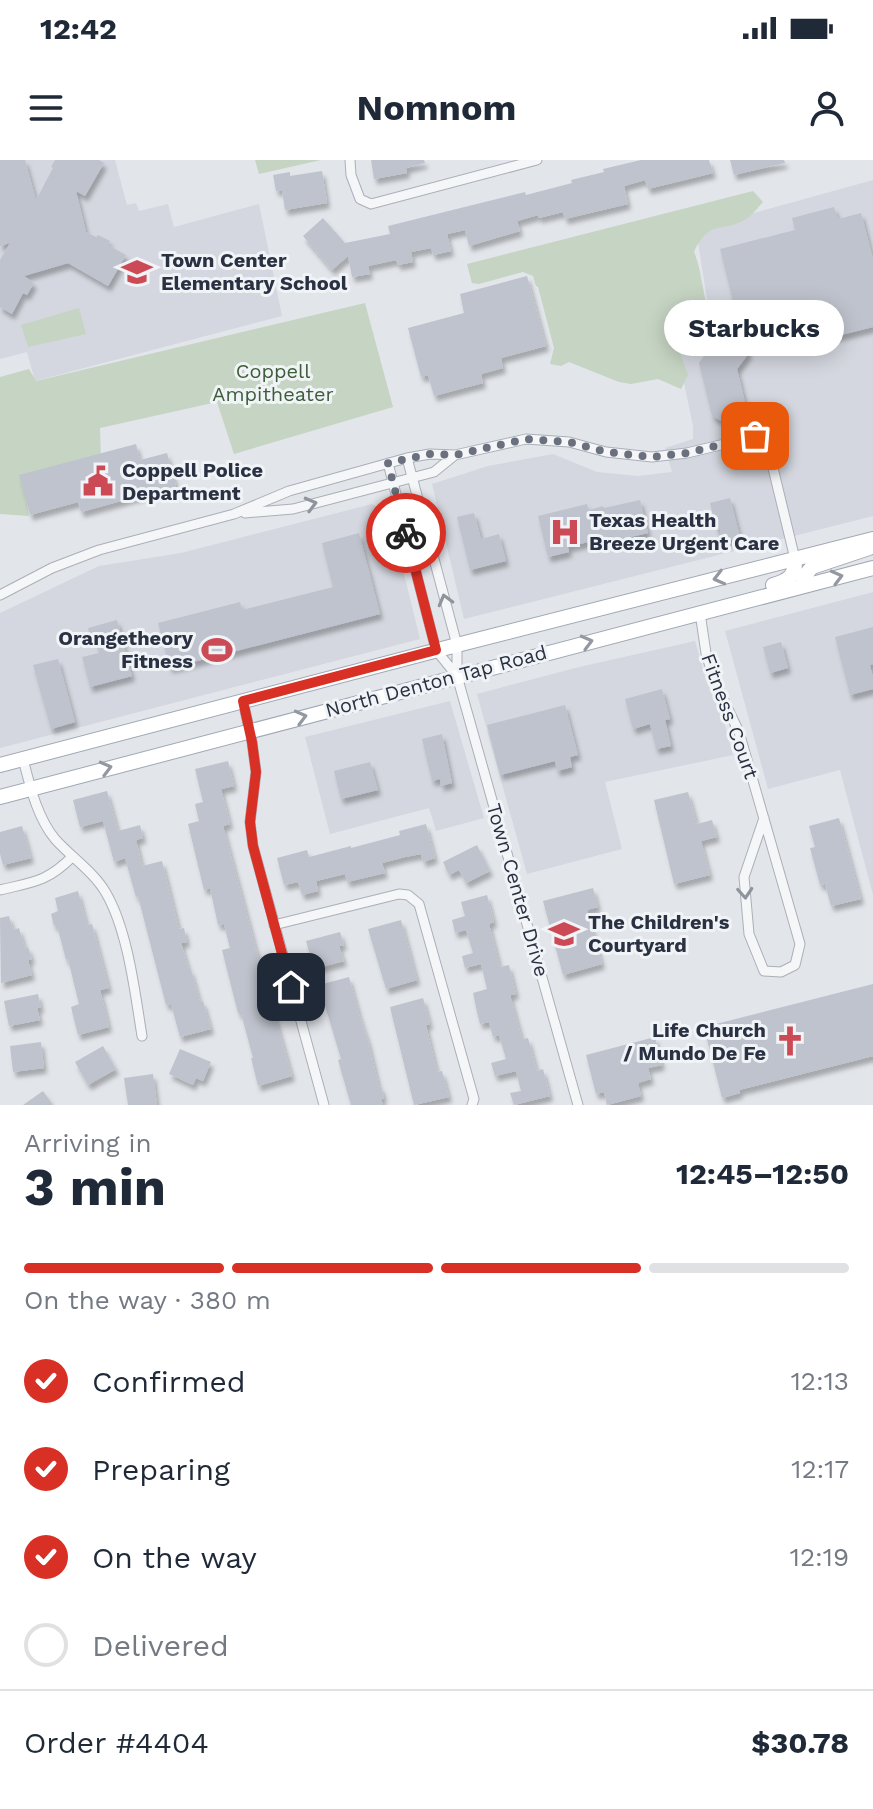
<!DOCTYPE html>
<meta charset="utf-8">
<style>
body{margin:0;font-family:"Work Sans",sans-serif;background:#f6f6f7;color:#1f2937;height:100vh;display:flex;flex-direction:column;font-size:30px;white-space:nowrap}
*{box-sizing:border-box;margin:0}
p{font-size:26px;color:#747a83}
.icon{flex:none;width:44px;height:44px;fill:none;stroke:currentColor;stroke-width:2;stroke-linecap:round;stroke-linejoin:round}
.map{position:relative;height:945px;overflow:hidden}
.side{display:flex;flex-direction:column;background:#fff;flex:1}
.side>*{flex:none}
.pin{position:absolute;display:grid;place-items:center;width:68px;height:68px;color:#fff;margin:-34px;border-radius:16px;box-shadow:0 4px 12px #0006}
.courier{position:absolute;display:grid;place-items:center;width:80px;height:80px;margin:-40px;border:6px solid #d93025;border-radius:50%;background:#fff;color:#222;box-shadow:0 2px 10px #0007}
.bubble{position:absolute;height:56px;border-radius:28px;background:#fff;box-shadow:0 4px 20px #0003;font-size:26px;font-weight:700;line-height:56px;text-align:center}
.overview em{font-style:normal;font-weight:700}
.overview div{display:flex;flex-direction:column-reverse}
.overview{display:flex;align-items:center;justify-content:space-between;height:136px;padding:0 24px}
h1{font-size:52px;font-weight:700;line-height:60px}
.bar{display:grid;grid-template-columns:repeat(4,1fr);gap:12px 8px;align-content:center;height:96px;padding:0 24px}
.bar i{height:10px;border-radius:6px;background:#e0e1e3}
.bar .selected{background:#d93025}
.bar p{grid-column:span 4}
.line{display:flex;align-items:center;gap:20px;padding:0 24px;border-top:2px solid #e0e1e3}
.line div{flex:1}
ol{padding:0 24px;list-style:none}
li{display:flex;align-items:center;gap:24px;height:88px}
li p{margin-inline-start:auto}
li .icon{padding:8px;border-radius:50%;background:#d93025;color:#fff;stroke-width:4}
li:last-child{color:#747a83}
li i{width:44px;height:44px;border:4px solid #e0e1e3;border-radius:50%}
.status{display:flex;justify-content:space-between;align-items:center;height:56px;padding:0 40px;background:#fff;direction:ltr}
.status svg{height:22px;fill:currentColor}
header{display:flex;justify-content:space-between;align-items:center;height:104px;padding:0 24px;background:#fff;font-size:36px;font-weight:700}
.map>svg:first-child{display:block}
</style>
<div class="status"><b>12:42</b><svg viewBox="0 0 49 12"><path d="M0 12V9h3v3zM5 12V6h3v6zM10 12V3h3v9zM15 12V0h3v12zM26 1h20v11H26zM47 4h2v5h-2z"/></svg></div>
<header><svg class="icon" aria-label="menu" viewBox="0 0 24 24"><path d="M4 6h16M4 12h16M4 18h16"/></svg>Nomnom<svg class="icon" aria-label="person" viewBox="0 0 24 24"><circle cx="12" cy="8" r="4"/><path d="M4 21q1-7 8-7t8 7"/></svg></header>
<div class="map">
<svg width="873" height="945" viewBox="0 0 873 945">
<defs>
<filter id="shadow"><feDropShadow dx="3" dy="5.5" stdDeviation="2" flood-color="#0004"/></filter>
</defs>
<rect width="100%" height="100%" fill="#e2e5ea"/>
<path fill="#d4d7df" d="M0 0H115L127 45 136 43 139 51 168 44 174 67 259 44 282 156 35 221 27 192 0 199Z
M873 20V356L464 459 432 324 488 306 553 294 597 312 638 316 672 312 665 288 693 279V266L682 213 676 194 687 166 708 146 696 69Z
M372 344 389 353 420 479 0 588V453L99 406 181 393Z
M873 432V735L840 610 768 629 725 471Z
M695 481 706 520 723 558 733 595 605 622 622 689 527 714 477 534 575 508Z
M450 541 484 658 436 671 429 648 330 674 305 577Z"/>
<path fill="#c6d4c3" d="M255 0H321L259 14Z
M753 31 763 42C759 46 754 53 749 57 724 75 711 56 694 92 702 111 702 132 709 152L700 162 688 169 679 190 688 215 681 229 658 219 631 224 619 222 569 202 561 206 550 204 554 188 538 127 536 126 533 116 523 112 479 124 472 123 467 104Z
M365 143 393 247 234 294 217 242 100 268 101 299 24 323 29 356 0 354V217L29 209 36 221Z
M79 148 86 174 28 187 21 165Z"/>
<path fill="#bfc3cd" filter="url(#shadow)" d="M0 0H25L36 40 53 8 51 7 55 0H99L104 3 85 36 76 31 86 72 96 77 98 75 110 81 108 85 126 95 108 126 68 103 24 116 34 123 27 135 23 133 12 154 0 147V100L10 83 0 86Z
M371 0H424L425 3 406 8 407 13 374 19Z
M641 0H709L713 13 648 29 645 20 624 26 628 44 565 59 563 52 539 58 538 55 517 61 520 71 469 86 465 70 447 74 451 91 433 95 431 88 411 92 413 102 398 105 396 100 368 106 370 114 352 117 348 96 332 110 303 76 323 58 345 83 390 74 388 66 525 32 526 35 572 23 571 20 604 12 603 9Z
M730 0H784L785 3 734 15Z
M322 11 327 43 285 50 282 30 276 31 273 15 290 12V16Z
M834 47 838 59 861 53 873 99V167L821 180 819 169 747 187 749 193 737 209 751 267 731 272 729 265 712 256 699 203 721 170 744 185 720 89 795 70 792 58Z
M527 116 546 186 501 198 503 208 481 214 483 223 434 236 428 215 421 217 408 168 464 153 460 134Z
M136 284 140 300 167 293 176 326 81 352 78 342 30 355 19 315Z
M730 338 740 377 723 382 720 370H717L710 343Z
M640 340 648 373 613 381 612 376 568 387 569 392 548 397 538 356 587 344 589 350 603 346 604 348Z
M474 353 481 379 499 374 506 401 470 410 457 357Z
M359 373 380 454 170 508 158 463 240 442 242 450 333 427 322 383Z
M117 460 132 516 90 527 82 497 99 493 95 477 90 478 88 468Z
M873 467V504L870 505 873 518V529L850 535 835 477Z
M781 482 788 508 770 513 763 487Z
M58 499 75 562 51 569 33 505Z
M662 529 670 559 665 560 671 586 656 589 650 564 633 569 625 539Z
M565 545 578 595 570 597 572 607 557 611 555 601 500 615 487 565Z
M442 574 452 623 441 626 440 619 432 621 422 579Z
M228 601 234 626 221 629 230 664 223 666 254 782 292 916 258 926 251 898H253L241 853H238L222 790 230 788 224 764 218 765 210 728 204 730 188 664 199 661 195 644 203 642 195 609Z
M370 602 378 630 341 639 334 611Z
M107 631 118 671 140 665 143 678 136 680 142 706 162 701 179 769 184 768 187 782 181 783 189 810H191L200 842 203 841 211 869 180 877 171 844 166 845 138 736 136 737 125 698 114 702 103 661 80 667 73 640Z
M688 632 697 664 712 660 717 677 701 681 710 715 674 724 654 640Z
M839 658 861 739 831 746 825 724 820 725 810 688 815 687 809 666Z
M426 664 435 698 423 702 421 694 405 697 382 703 385 713 347 722 345 714 316 721 318 731 302 735 298 722 284 725 277 698 307 690 309 697 351 686V688L400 675 399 671Z
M22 666 31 698 3 705 0 694V672Z
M477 685 490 711 466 723 459 710 449 715 443 702Z
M593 728 598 747 587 750 602 804 563 815 543 741Z
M78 731 87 765 92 764 109 828 100 830 109 867 78 875 71 847 79 844 68 799 66 800 57 765 54 766 51 754 58 751 55 738Z
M487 735 494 762 489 764 500 807 509 805 516 834 510 835 522 879 528 878 537 911 543 909 550 936 514 945 510 933 521 931 516 911 495 916 491 903 506 899 499 875 493 877 489 862 480 864 477 852 473 833 487 829 481 804 465 808 462 796 473 793 466 770 455 773 452 760 465 756 461 742Z
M9 756 13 770 19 768 25 788 28 787 32 799 28 800 32 815 1 823 0 758Z
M401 760 417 820 386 829 368 769Z
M340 772 344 785 339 786 344 801 314 809 306 781Z
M349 817 359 854 368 881 379 927 381 926 384 938 381 939 383 945H351L338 900 341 899 319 825Z
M873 824V896L739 930 740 933 722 938 704 867Z
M38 834 41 848H37L40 860 9 866 4 841Z
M423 838 430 864 426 865 437 912 442 911 449 937 414 945 390 847Z
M655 877 662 905 648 908 651 919 638 923 641 936 607 945 604 932 596 934 586 895Z
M41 882 44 908 13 912 10 886Z
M103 886 116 909 88 925 75 902Z
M180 889 211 902 203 921 196 918 193 925 169 914Z
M153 914 157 945H128L124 918Z
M43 931 53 945H23Z"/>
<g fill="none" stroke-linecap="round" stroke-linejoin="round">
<g stroke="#abafb8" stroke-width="11">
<path id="street" d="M350 0 351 15 360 39 371 44 537 0
M407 298 457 485V516L578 945
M388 303 436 490 457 516
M245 353 293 349 434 312 455 295
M0 435 52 408 99 390 234 354 289 331 407 298 430 294 455 295 526 279 569 282 606 292 652 297 687 293 733 282 755 276 765 275 795 399
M700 453 706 493 714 520 739 572 800 784 795 805 781 812 764 811 749 774 744 717 764 658
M243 541 252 582 256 612 250 662 253 686 324 945
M23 599C30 626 37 657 55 679 71 697 94 712 106 733 128 771 135 833 142 876
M0 730C33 722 47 722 72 697
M274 765 399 734 408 735 419 744 474 939 472 945"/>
</g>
<g stroke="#a1a8b6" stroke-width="16">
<path id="primary" d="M773 425C787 421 796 416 795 399
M801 426 807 413 812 407 869 388
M0 605 457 485 873 379
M0 637 873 408"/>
</g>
<use href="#street" stroke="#f4f6f8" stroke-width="9"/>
<use href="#primary" stroke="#fff" stroke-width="14"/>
</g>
<defs><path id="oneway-chevron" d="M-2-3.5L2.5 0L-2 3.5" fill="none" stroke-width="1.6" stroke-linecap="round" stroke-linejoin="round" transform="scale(2)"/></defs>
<g stroke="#8f949d">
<use href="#oneway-chevron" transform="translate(311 344) rotate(-15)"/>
<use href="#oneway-chevron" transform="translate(445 440) rotate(-105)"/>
<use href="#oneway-chevron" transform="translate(745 733) rotate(86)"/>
</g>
<g stroke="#9498a0">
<use href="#oneway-chevron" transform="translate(837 417) rotate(-15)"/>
<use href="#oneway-chevron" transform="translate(719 418) rotate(166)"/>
<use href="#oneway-chevron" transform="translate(587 482) rotate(-15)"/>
<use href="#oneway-chevron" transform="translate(301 557) rotate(-15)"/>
<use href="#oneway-chevron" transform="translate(106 608) rotate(-15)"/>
</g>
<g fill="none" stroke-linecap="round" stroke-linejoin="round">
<path stroke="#6a707d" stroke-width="8" stroke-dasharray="0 14.4" d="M406 373 388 303 430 294 455 295 526 279 569 282 606 292 652 297 687 293 755 276"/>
<path stroke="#d93025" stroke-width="10" d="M291 827 253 686 250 662 256 612 252 582 243 541 436 490 406 373"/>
</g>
<defs>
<g id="school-bare" transform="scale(2.4)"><path d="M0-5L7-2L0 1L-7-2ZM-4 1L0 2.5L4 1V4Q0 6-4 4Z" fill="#cc4a56" stroke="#f1f4f7" stroke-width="2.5" paint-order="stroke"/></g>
<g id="civic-bare" transform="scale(2.4)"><path d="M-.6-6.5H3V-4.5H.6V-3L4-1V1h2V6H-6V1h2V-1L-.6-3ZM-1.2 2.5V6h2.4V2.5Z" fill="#cc4a56" stroke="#f1f4f7" stroke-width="2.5" paint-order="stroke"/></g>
<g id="hospital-bare" transform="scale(2.4)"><path d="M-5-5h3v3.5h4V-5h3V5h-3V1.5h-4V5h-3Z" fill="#cc4a56" stroke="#f1f4f7" stroke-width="2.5" paint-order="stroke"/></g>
<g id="stadium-bare" transform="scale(2.4)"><path d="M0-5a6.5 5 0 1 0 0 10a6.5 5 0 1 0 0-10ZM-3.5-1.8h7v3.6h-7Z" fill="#cc4a56" stroke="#f1f4f7" stroke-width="2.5" paint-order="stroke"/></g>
<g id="church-bare" transform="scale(2.4)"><path d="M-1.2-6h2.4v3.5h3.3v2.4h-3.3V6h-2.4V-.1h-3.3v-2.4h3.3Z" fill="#cc4a56" stroke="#f1f4f7" stroke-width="2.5" paint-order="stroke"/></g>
</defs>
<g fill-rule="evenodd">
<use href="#school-bare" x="137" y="112"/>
<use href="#civic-bare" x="98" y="321"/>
<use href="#hospital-bare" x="565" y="372"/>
<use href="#stadium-bare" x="217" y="490"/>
<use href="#school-bare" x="564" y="774"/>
<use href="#church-bare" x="790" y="881"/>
</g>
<g text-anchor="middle" stroke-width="6" stroke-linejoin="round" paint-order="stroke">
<g font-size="20" font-weight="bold" fill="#2a3142" stroke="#f1f4f7" text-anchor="start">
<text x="161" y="107">Town Center<tspan x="161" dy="23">Elementary School</tspan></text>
<text x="122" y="317">Coppell Police<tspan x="122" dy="23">Department</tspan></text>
<text x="589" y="367">Texas Health<tspan x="589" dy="23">Breeze Urgent Care</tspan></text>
<text x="193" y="485" text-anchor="end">Orangetheory<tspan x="193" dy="23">Fitness</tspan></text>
<text x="588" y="769">The Children's<tspan x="588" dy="23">Courtyard</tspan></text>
<text x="766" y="877" text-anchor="end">Life Church<tspan x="766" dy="23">/ Mundo De Fe</tspan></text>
</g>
<g font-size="20" fill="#3d5d38" stroke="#f1f4f7">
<text x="273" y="218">Coppell<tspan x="273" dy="23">Ampitheater</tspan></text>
</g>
<g font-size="20" fill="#2a3142" stroke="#f1f4f7">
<text transform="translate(436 521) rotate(-15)" y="7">North Denton Tap Road</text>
<text transform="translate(730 556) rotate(70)" y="7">Fitness Court</text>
<text transform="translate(518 730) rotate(74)" y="7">Town Center Drive</text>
</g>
</g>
</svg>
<div class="pin" style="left:755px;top:276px;background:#ea580c"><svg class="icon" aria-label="bag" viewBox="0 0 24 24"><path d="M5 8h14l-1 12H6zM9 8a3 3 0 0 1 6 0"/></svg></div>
<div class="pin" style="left:291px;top:827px;background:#1f2937"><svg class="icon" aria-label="home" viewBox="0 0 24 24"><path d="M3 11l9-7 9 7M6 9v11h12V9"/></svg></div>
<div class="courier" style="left:406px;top:373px"><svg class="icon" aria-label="bike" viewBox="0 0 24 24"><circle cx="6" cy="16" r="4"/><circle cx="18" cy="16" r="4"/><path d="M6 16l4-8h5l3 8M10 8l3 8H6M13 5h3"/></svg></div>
<div class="bubble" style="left:664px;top:140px;width:180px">Starbucks</div>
</div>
<section class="side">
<div class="overview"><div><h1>3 min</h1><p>Arriving in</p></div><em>12:45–12:50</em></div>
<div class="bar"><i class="selected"></i><i class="selected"></i><i class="selected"></i><i></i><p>On the way · 380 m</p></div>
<ol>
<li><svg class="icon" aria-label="check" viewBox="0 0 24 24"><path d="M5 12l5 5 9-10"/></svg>Confirmed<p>12:13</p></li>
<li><svg class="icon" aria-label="check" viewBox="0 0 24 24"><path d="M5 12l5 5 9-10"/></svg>Preparing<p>12:17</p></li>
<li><svg class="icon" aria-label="check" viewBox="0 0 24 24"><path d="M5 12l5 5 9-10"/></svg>On the way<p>12:19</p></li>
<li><i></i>Delivered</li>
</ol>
<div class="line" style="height:104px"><div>Order #4404</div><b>$30.78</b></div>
</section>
